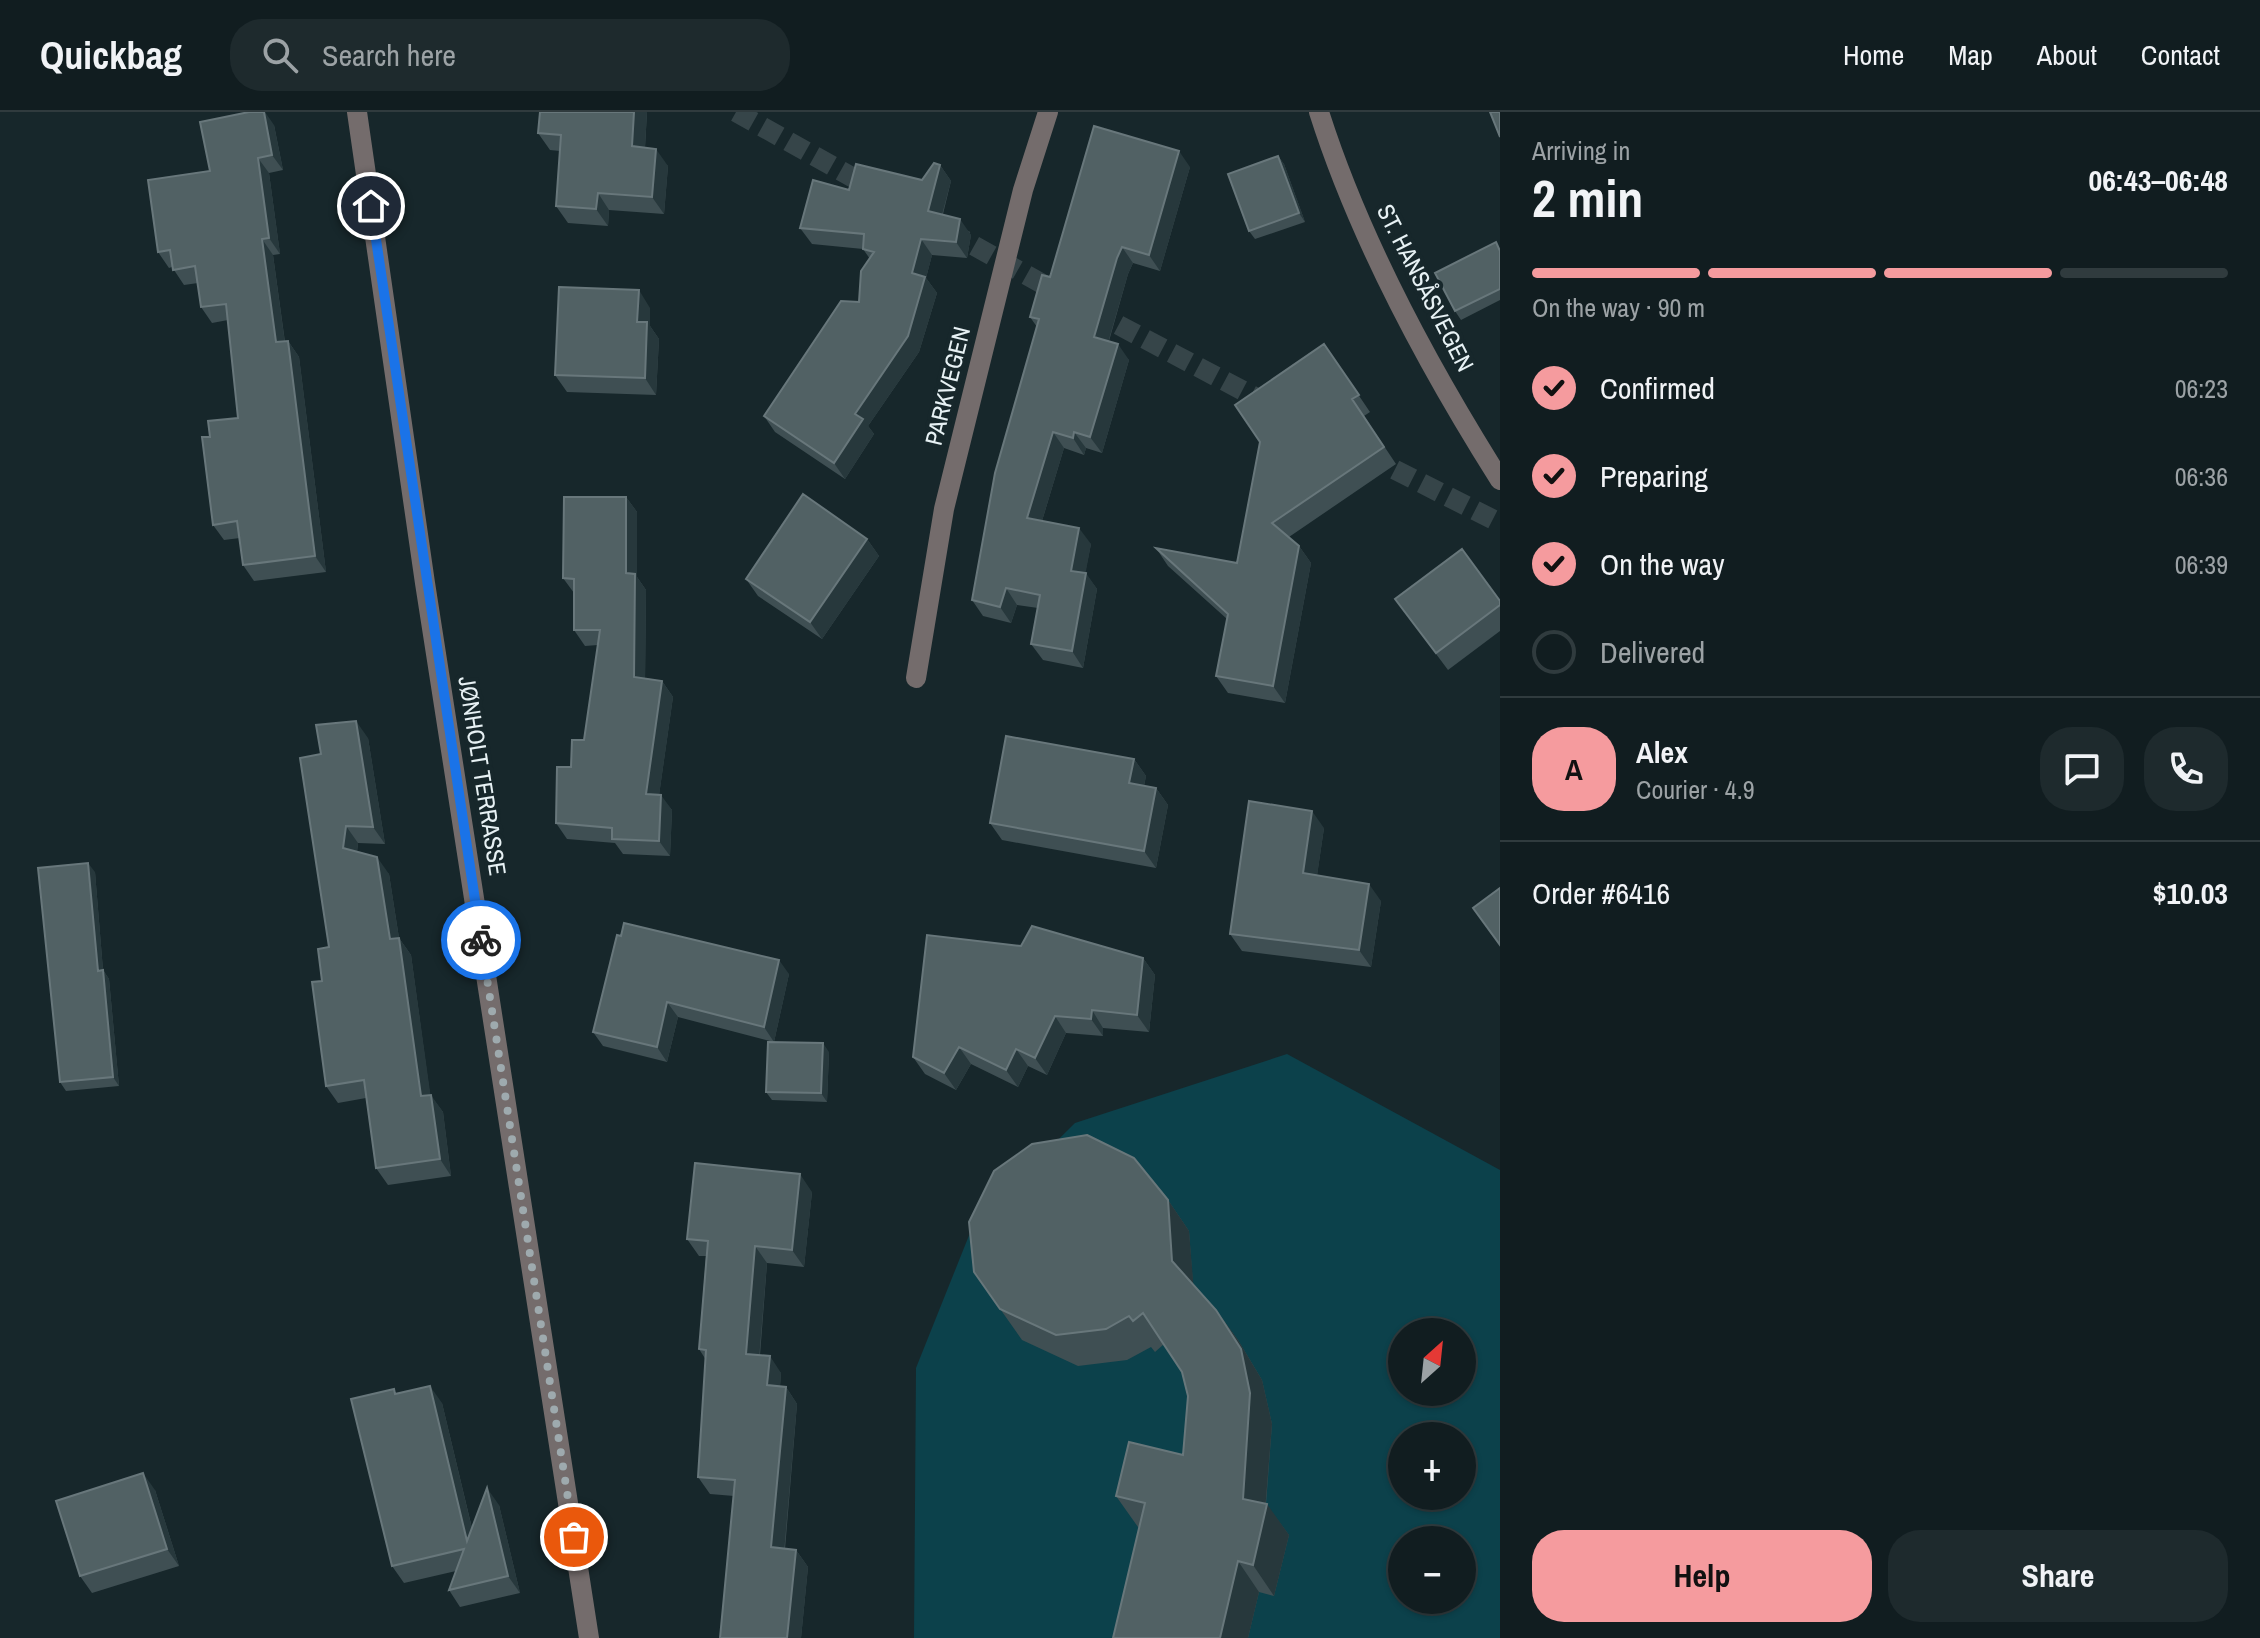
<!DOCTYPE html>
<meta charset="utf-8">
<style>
body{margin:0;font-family:"Archivo Narrow",sans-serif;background:#1e2a2d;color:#f1f3f6;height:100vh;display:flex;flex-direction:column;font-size:30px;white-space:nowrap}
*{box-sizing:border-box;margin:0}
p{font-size:26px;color:#9ca2a5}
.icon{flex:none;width:44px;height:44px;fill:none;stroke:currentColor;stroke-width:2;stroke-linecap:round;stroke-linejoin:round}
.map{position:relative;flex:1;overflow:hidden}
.details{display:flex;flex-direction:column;background:#111d20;width:760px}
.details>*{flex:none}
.needle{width:52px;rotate:27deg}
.fabs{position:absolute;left:1388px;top:1206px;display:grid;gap:16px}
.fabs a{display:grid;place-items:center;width:88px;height:88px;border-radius:50%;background:#111d20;box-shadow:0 2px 6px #0004,0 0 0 2px #303b3e;font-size:40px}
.pin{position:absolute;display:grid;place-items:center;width:68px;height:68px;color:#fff;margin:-34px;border:4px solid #fff;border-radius:50%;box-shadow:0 2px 8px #0007}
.courier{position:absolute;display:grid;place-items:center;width:80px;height:80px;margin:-40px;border:6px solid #1a73e8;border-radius:50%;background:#fff;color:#222;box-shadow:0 2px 10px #0007}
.summary em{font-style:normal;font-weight:800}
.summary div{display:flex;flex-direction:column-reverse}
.summary{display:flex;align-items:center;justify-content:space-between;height:136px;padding:0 32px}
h1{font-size:52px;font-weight:800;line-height:60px}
.bar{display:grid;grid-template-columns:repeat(4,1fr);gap:12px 8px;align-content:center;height:96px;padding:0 32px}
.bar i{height:10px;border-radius:6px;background:#303b3e}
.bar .active{background:#f59b9e}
.bar p{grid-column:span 4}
.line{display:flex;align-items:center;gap:20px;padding:0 32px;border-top:2px solid #303b3e}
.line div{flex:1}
.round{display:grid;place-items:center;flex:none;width:84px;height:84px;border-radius:32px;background:#1e2a2d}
ol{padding:0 32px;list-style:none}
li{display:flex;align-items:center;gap:24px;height:88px}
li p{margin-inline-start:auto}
li .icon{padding:8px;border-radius:50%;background:#f59b9e;color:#111;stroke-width:4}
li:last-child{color:#9ca2a5}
li i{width:44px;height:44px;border:4px solid #303b3e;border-radius:50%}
.cta{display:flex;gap:16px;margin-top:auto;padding:16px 32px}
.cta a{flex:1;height:92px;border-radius:32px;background:#f59b9e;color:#111;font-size:32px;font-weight:800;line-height:92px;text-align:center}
.cta a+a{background:#1e2a2d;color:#f1f3f6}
header{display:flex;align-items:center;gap:48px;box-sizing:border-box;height:112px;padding:0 40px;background:#111d20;border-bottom:2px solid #303b3e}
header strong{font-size:38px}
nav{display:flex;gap:44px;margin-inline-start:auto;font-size:28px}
.search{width:560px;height:72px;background:#1e2a2d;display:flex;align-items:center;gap:20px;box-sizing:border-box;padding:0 28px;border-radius:32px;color:#9ca2a5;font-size:30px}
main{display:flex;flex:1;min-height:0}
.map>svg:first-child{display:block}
</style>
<header>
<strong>Quickbag</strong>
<div class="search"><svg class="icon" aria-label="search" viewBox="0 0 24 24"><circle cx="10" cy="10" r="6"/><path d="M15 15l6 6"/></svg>Search here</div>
<nav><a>Home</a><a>Map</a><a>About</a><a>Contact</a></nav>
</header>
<main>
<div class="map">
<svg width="1500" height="1526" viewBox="0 0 1500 1526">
<rect width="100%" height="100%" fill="#17272b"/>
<path fill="#0c414b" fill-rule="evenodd" d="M1287 942 1500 1058V1526H914L916 1256 974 1111 1075 1011ZM1402 1220H1462V1280H1402ZM1402 1324H1462V1384H1402ZM1402 1428H1462V1488H1402Z"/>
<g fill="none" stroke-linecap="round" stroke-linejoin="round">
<path stroke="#364549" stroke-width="20" stroke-dasharray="20 10" stroke-linecap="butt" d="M736 0 875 78
M948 119 1064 184
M1092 199 1272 294
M1368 344 1500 411"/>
<path stroke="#746c6c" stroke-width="20" d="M357 0 425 471 589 1526
M1319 0C1360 129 1428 254 1500 368
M916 566 944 397 1023 78 1048 0"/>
</g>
<path fill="#3f4f53" d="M647 0 645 36 668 54 664 102 609 98 608 114 568 111 556 94 560 39 550 38 538 21Z
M274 13 283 58 269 61 280 142 273 143 285 230 288 229 299 245 326 460 254 469 243 453 240 426 224 428 213 413 210 325 238 306 228 208 212 211 201 195 198 171 184 173 172 155 169 156 158 140Z
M1278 44 1284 52 1305 110 1255 127 1249 119Z
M940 53 951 69 943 102 971 123 967 146 932 143 926 166 937 181 919 240 868 314 874 322 845 367 775 320 764 304 859 190 870 147 863 137 812 132 800 116 849 78 922 68Z
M1190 55 1160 159 1133 151 1128 162 1109 229 1129 248 1102 341 1086 336 1084 343 1064 336 1042 409 1091 432 1085 461 1097 477 1083 556 1043 548 1031 532 1038 496 1017 493 1011 511 983 504 972 488 1037 215 1030 205 1050 165Z
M1500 137V188L1461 208 1455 199Z
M650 196V214L659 227 656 283 567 280 555 263Z
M1324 232 1370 300 1364 304 1396 352 1289 425 1299 434 1311 451 1285 591 1228 581 1216 564 1227 507 1168 454 1156 436 1237 451Z
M626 385 637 400V465L646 478 645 566 662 569 673 585 659 683 672 698 670 744 623 742 615 731 567 727 556 711 571 655 584 628 598 533 585 534 574 518V481L563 466Z
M867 427 879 444 822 527 758 484 746 467Z
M1395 487 1500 489V519L1448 558Z
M368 626 385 732 358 731 357 740 389 762 399 826 411 843 430 983 443 1000 451 1064 388 1073 376 1056 366 986 338 991 326 974 322 869 329 835 321 642Z
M1134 647 1146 664 1144 674 1156 676 1168 693 1156 756 1002 728 990 711Z
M1324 716 1317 763 1381 789 1371 855 1242 839 1230 822Z
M95 760 103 858 109 867 119 974 66 979 60 970Z
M617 823 789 862 774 930 678 905 667 950 603 934 593 920Z
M1021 834 1143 846 1155 863 1149 920 1103 916V924L1066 921 1047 963 1028 954 1018 975 971 952 956 978 925 962 913 945Z
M829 940 827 990 772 988 766 980Z
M812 1080 804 1155 767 1151 760 1243 781 1261 780 1274 786 1275 797 1292 785 1437 796 1438 808 1455 801 1526 734 1384 710 1382 698 1365 706 1248 699 1237 706 1144H699L687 1127Z
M1168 1088 1189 1119 1193 1173 1216 1198 1238 1228 1262 1268 1272 1312 1266 1392 1289 1423 1274 1484 1259 1480 1248 1526H1113L1139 1416 1138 1415 1116 1384 1183 1343 1188 1284 1182 1260 1164 1232 1155 1240 1151 1235 1127 1248 1078 1254 1022 1228 974 1160Z
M397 1282 442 1291 472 1416 499 1393 520 1481 460 1495 449 1478 456 1459 404 1471 392 1454Z
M155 1378 179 1454 92 1481 80 1464Z"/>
<path fill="#27383c" d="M264 0H265L274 13 283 58 272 43Z
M634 0H647L644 51 632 34Z
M656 37 668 54 664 102 652 85Z
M1179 39 1190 55 1160 159 1149 143Z
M1278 44 1284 52 1305 110 1299 101Z
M258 46 269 61 280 142 269 126Z
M940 53 951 69 939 114 928 99Z
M598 81 609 98 608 114 596 97Z
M960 107 971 123 967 146 956 130Z
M262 127 273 143 287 246 276 230Z
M921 127 932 143 926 166 937 181 919 240 868 314 874 322 845 367 834 351 912 161Z
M1122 135 1133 151 1128 162 1105 241 1094 225 1117 146Z
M639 178 650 196V214L659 227 656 283 645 266 637 210Z
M288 229 299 245 326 460 315 444Z
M1118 232 1129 248 1102 341 1090 325Z
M1053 320 1064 336 1038 422 1027 406Z
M1074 320 1086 336 1084 343 1073 326Z
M626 385 637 400V465L646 478 645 581 634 565 626 461Z
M1079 416 1091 432 1083 475 1071 459Z
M867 427 879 444 822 527 810 510Z
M1299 434 1311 451 1285 591 1273 574Z
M1086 461 1097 477 1083 556 1072 539Z
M1006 476 1017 493 1011 511 1000 495Z
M662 569 673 585 657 698 646 682Z
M356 609 368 626 385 732 373 715Z
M1134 647 1146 664 1141 688 1129 671Z
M1156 676 1168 693 1156 756 1144 739Z
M661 683 672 698 670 744 659 729Z
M1312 699 1324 716 1315 778 1303 761Z
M346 714 358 731 355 753 343 736Z
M377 745 389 762 399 826 411 843 433 1001 421 984 390 827Z
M88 751 95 760 103 858 109 867 119 974 113 965 98 859Z
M1369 772 1381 789 1371 855 1359 838Z
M1143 846 1155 863 1149 920 1137 903Z
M779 848 789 862 774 930 764 915Z
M667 890 678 905 667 950 657 935Z
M1092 898 1103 916V924L1091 907Z
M1055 904 1066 921 1047 963 1035 946Z
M823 931 829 940 827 990 821 981Z
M959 935 971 952 956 978 944 961Z
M1016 937 1028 954 1018 975 1006 958Z
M431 983 443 1000 451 1064 440 1047Z
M800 1062 812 1080 804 1155 792 1138Z
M1168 1088 1189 1119 1194 1180 1172 1149Z
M755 1134 767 1151 758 1259 746 1242Z
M1216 1198 1238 1228 1262 1268 1272 1312 1265 1399 1267 1392 1289 1423 1274 1484 1253 1453Z
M770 1244 781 1261 779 1290 767 1273Z
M430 1274 442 1291 479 1446 467 1429Z
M786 1275 797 1292 783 1452 771 1435Z
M143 1361 155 1378 179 1454 167 1437Z
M487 1376 499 1393 520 1481 508 1464Z
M796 1438 808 1455 801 1526H787Z
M1238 1449 1259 1480 1248 1526H1220Z"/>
<path fill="#516164" stroke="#68777b" stroke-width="2" d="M249 0H264L272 43 258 46 269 126 262 127 276 230 288 229 315 444 243 453 237 409 213 413 202 325H210L208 309 238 306 226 192 201 195 195 154 173 158 170 138 158 140 148 68 210 59 200 10Z
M540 0H634L632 34 656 37 652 85 598 81 596 97 556 94 561 23 538 21Z
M1490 0H1500V25Z
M1094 14 1179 39 1149 143 1122 135 1117 146 1094 225 1118 232 1090 325 1074 320 1073 326 1053 320 1027 406 1079 416 1071 459 1086 461 1072 539 1031 532 1040 483 1006 476 1000 495 972 488 995 361 1039 207 1030 205 1042 163 1050 165Z
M1278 44 1299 101 1249 119 1228 62Z
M934 51 940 53 928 99 960 107 956 130 921 127 912 161 925 165 908 224 855 302 863 307 834 351 764 304 841 189 859 190 861 159 874 140 863 137 864 122 800 116 813 68 849 78 856 52 922 68Z
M1496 130 1500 139V177L1455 199 1435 161Z
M559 175 639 178 637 210H647L645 266 555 263Z
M1324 232 1359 283 1352 287 1384 335 1272 411 1299 434 1273 574 1216 564 1228 502 1156 436 1237 451 1260 330 1235 293Z
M803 382 867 427 810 510 746 467Z
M564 385H626V461L635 462 634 565 662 569 646 682 661 683 659 729 612 727V716L556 711 557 655H571L572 628H584L600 518H574V467L563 466Z
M1462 437 1500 489V493L1436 541 1395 487Z
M356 609 373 715 346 714 343 736 377 745 390 827 399 826 421 984 431 983 440 1047 376 1056 364 968 326 974 312 870 322 869 318 837 329 835 300 646 321 642 316 613Z
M1006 624 1134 647 1129 671 1156 676 1144 739 990 711Z
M1249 689 1312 699 1303 761 1369 772 1359 838 1230 822Z
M88 751 98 859 103 858 113 965 60 970 38 756Z
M1500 776V833L1473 796Z
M624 811 779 848 764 915 667 890 657 935 593 920 617 823 621 824Z
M1032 814 1143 846 1137 903 1092 898 1091 907 1055 904 1035 946 1016 937 1006 958 959 935 944 961 913 945 927 823 1021 834Z
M768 930 823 931 821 981 766 980Z
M1087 1023 1134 1046 1168 1088 1172 1149 1216 1198 1241 1237 1250 1281 1243 1387 1267 1392 1253 1453 1238 1449 1220 1526H1113L1145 1391 1116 1384 1129 1330 1183 1343 1188 1284 1182 1260 1143 1201 1133 1209 1129 1204 1106 1217 1056 1223 1000 1197 974 1160 969 1110 994 1059 1032 1032Z
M695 1051 800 1062 792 1138 755 1134 746 1242 770 1244 767 1273 786 1275 771 1435 796 1438 787 1526H720L735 1368 698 1365 706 1238 699 1237 708 1129 687 1127Z
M430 1274 467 1429 487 1376 508 1464 449 1478 464 1437 392 1454 351 1287 394 1277 395 1282Z
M143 1361 167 1437 80 1464 56 1389Z"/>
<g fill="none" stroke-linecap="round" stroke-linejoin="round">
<path stroke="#9eaaae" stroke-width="8" stroke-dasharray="0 14.4" d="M481 828 574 1425"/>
<path stroke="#1a73e8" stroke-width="10" d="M371 94 481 828"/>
</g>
<g text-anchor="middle" stroke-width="8" stroke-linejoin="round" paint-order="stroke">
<g font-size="24" fill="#e7f1f4" stroke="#17272b">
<text transform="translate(1425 176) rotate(63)" y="8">ST. HANSÅSVEGEN</text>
<text transform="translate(948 274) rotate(-76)" y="8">PARKVEGEN</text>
<text transform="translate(482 664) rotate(81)" y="8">JØNHOLT TERRASSE</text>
</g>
</g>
</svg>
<div class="fabs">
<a><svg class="needle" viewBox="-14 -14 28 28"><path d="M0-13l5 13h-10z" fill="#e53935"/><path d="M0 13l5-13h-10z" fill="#9ca2a5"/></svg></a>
<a>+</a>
<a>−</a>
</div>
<div class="pin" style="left:574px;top:1425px;background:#ea580c"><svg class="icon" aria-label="bag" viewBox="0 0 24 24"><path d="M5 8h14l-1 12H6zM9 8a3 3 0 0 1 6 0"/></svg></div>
<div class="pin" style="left:371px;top:94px;background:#1f2937"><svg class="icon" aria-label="home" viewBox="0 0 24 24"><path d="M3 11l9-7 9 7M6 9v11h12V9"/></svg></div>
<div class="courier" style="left:481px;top:828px"><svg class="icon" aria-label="bike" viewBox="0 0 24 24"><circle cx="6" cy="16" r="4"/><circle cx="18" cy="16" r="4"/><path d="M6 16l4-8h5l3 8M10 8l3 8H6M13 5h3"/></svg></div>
</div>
<section class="details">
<div class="summary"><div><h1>2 min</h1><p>Arriving in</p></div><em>06:43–06:48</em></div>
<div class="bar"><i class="active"></i><i class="active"></i><i class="active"></i><i></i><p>On the way · 90 m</p></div>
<ol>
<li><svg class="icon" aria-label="check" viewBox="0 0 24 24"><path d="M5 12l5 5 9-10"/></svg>Confirmed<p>06:23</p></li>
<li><svg class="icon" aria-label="check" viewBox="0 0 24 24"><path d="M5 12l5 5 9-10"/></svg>Preparing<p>06:36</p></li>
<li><svg class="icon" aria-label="check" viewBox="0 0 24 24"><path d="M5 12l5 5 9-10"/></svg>On the way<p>06:39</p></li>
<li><i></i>Delivered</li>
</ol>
<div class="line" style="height:144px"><b class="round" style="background:#f59b9e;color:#111">A</b><div><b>Alex</b><p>Courier · 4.9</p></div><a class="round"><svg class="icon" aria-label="chat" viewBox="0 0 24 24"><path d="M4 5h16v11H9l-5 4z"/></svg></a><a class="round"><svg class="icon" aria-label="phone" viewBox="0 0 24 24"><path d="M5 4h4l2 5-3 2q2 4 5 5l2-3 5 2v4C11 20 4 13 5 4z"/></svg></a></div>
<div class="line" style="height:104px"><div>Order #6416</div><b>$10.03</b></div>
<div class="cta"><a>Help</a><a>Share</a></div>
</section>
</main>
